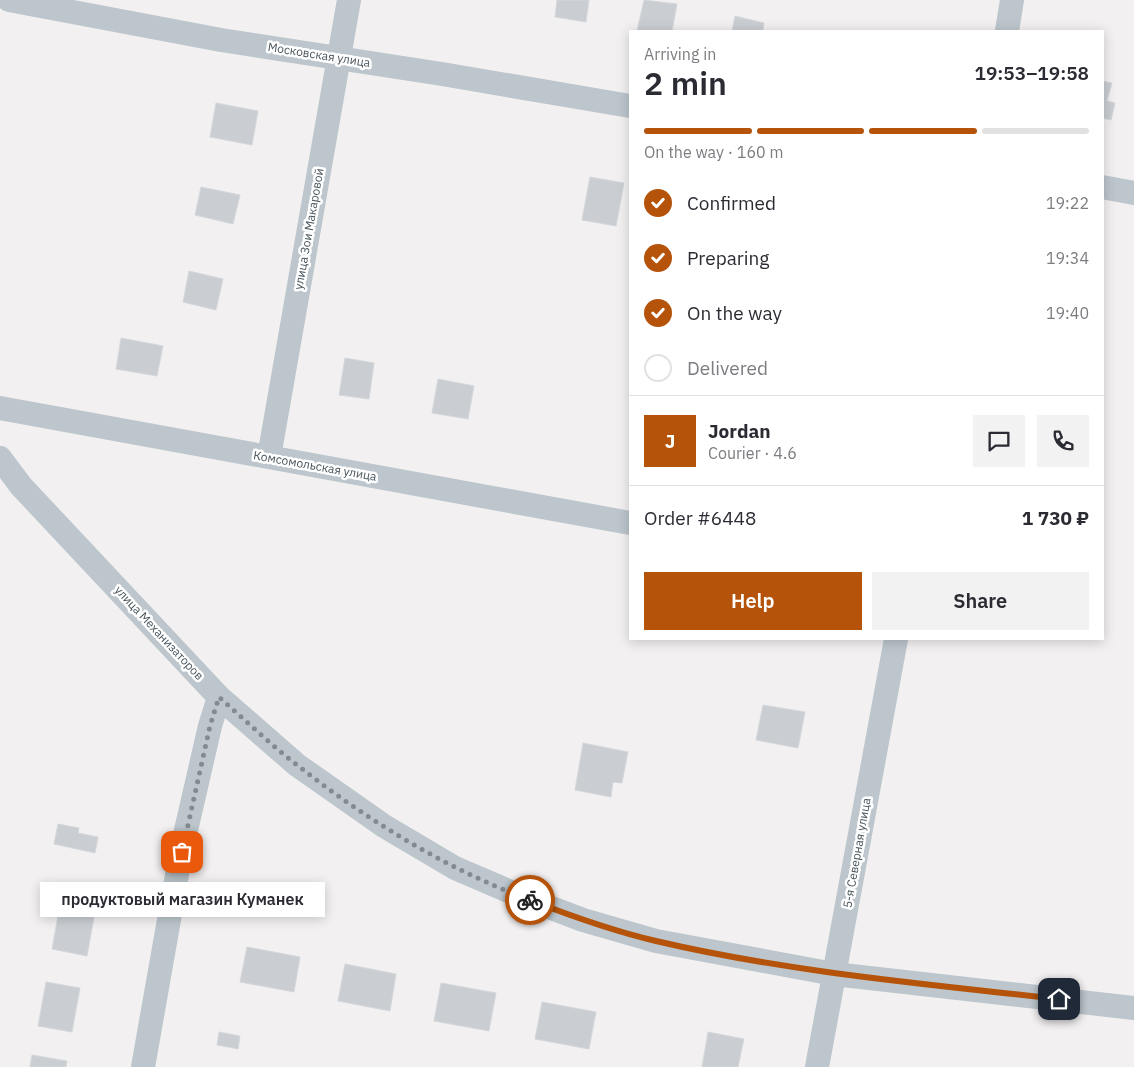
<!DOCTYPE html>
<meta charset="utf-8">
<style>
body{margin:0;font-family:"IBM Plex Sans",sans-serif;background:#f2f2f3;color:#2b2b33;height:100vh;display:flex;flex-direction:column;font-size:19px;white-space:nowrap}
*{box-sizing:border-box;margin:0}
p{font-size:16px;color:#7c7c81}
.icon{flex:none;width:28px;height:28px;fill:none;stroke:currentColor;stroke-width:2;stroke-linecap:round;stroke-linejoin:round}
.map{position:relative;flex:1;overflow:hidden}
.details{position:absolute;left:629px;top:30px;width:475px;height:610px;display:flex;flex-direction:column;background:#fff;border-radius:0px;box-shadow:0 2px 12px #0003}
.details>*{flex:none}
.pin{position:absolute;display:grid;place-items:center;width:42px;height:42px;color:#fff;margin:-21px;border-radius:10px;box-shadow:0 2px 8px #0006}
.courier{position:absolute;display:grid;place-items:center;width:50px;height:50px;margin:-25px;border:4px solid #b45309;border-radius:50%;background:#fff;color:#222;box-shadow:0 1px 6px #0007}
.bubble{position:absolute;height:35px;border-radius:0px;background:#fff;box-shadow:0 2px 12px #0003;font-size:16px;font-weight:600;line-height:35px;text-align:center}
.summary em{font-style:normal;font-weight:600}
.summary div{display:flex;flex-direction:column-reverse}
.summary{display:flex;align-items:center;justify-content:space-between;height:85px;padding:0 15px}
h1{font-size:32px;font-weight:600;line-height:38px}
.bar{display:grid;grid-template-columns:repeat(4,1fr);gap:8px 5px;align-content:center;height:60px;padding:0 15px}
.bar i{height:6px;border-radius:4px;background:#e1e1e2}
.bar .current{background:#b45309}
.bar p{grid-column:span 4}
.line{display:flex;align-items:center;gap:12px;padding:0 15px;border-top:1px solid #e1e1e2}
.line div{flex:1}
.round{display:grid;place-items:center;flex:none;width:52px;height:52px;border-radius:0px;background:#f2f2f3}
ol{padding:0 15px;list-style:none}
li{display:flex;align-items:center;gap:15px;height:55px}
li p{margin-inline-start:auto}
li .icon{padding:5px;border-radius:50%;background:#b45309;color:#fff;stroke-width:4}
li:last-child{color:#7c7c81}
li i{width:28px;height:28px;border:2px solid #e1e1e2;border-radius:50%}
.button{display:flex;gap:10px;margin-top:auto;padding:10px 15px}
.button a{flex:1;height:58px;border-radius:0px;background:#b45309;color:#fff;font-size:20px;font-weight:600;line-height:58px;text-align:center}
.button a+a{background:#f2f2f3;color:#2b2b33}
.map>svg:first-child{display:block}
</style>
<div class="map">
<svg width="1134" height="1067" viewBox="0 0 1134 1067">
<rect width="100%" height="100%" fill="#f2f0f0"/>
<path fill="#caced2" stroke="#d4d7db" d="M557 0H589L586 22 555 17Z
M644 0 677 4 672 31H637Z
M735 16 764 23 763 31H732Z
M1102 81 1112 83 1107 101 1115 103 1111 120 1102 118Z
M216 103 258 111 252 145 210 137Z
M590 177 624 183 616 226 582 220Z
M201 187 240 195 233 224 195 215Z
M189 271 223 279 216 310 183 302Z
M121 338 163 346 157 376 116 369Z
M345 358 374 363 369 399 339 395Z
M438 379 474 386 468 419 432 413Z
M763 705 805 712 798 748 756 740Z
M583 743 628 752 622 783 613 782 611 797 575 790Z
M58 824 79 828 78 833 98 837 95 853 54 844Z
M60 905 95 912 87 956 52 949Z
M247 947 300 957 294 992 240 982Z
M345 964 396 974 390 1011 338 1001Z
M46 982 80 988 72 1032 38 1026Z
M441 983 496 993 489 1031 434 1021Z
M542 1002 596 1012 589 1049 535 1039Z
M219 1032 240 1036 238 1049 217 1045Z
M708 1032 744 1039 738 1067H702Z
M32 1055 67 1061 66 1067H30Z"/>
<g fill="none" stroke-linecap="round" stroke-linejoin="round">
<path stroke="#bcc6cc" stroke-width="24" d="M9 0 221 40 442 74 630 106
M1007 31 1012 0
M1102 187 1134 193
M0 408 630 523
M269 457 349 0
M0 458 21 486 219 697 297 765 384 826 455 868 525 898 583 920 656 941 834 974 1134 1008
M143 1067 181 852 210 726 219 697
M817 1067 896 639"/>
</g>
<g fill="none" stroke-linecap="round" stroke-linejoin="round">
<path stroke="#848b90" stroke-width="5" stroke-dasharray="0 9" d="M182 852 210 726 219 697C245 720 270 744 297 765 367 820 446 869 530 900"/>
<path stroke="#b45309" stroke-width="6" d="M530 900C571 916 613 931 656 941 788 972 924 984 1059 999"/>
</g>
<g text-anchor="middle" stroke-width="5" stroke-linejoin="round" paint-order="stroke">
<g font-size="12" fill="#49555c" stroke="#fff">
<text transform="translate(319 55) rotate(9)" y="4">Московская улица</text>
<text transform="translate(309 229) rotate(-80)" y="4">улица Зои Макаровой</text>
<text transform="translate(315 466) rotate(10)" y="4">Комсомольская улица</text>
<text transform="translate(159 633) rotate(47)" y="4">улица Механизаторов</text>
<text transform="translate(857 853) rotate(-80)" y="4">5-я Северная улица</text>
</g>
</g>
</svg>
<div class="pin" style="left:182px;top:852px;background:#ea580c"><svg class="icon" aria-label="bag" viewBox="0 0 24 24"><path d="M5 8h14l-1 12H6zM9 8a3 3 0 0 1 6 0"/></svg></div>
<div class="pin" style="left:1059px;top:999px;background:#1f2937"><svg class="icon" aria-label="home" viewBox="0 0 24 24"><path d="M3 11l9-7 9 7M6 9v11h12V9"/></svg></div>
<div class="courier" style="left:530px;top:900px"><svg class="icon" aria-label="bike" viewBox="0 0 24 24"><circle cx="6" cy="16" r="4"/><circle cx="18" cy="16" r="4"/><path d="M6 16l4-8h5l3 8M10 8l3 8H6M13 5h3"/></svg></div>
<div class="bubble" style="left:40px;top:882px;width:285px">продуктовый магазин Куманек</div>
<section class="details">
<div class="summary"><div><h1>2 min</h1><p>Arriving in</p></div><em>19:53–19:58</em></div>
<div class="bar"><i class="current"></i><i class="current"></i><i class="current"></i><i></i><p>On the way · 160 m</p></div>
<ol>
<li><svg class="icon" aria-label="check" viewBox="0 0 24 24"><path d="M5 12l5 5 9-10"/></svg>Confirmed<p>19:22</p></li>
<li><svg class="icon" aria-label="check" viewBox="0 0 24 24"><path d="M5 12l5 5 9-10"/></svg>Preparing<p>19:34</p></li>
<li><svg class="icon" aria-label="check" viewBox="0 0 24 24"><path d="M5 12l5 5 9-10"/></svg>On the way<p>19:40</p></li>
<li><i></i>Delivered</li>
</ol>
<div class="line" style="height:90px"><b class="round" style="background:#b45309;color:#fff">J</b><div><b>Jordan</b><p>Courier · 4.6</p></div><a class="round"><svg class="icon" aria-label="chat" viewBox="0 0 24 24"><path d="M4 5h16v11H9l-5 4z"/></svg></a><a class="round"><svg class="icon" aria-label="phone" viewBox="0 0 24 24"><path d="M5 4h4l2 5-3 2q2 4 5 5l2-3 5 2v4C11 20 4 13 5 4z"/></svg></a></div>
<div class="line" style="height:65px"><div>Order #6448</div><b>1 730 ₽</b></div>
<div class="button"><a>Help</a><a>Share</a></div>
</section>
</div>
